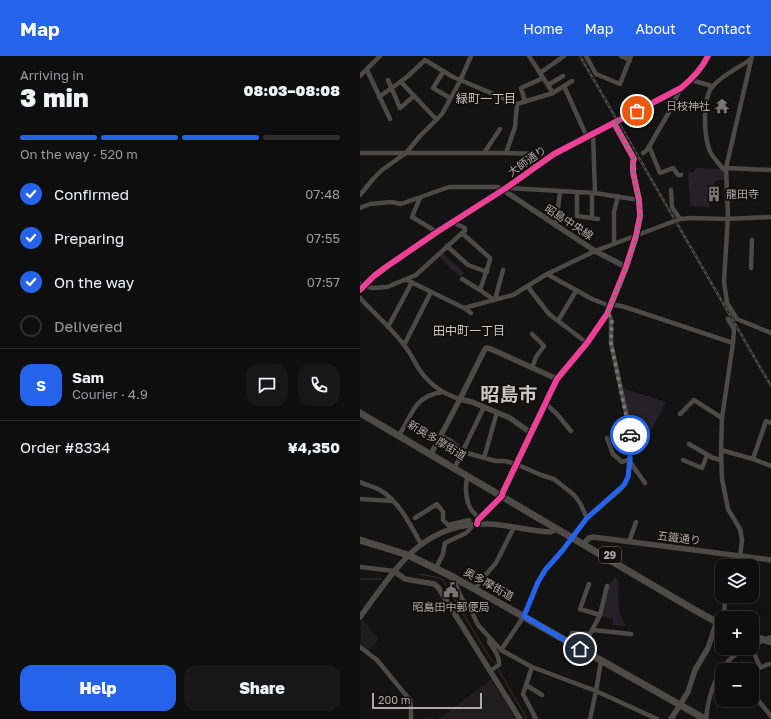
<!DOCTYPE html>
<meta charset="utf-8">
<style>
body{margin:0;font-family:"Golos Text","Noto Sans JP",sans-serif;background:#171717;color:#f1f3f6;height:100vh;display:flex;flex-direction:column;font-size:15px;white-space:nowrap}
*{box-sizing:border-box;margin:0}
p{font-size:13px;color:#9b9c9e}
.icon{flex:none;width:22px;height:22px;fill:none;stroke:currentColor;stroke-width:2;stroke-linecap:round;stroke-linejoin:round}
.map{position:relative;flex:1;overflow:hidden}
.sheet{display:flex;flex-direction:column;background:#0e0e0e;width:360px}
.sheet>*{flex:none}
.fabs{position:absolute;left:355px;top:503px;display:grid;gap:8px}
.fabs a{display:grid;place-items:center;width:44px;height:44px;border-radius:8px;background:#0e0e0e;box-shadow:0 4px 16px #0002,0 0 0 1px #2e2e2e;font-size:20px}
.scale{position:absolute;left:12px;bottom:10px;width:110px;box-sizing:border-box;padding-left:4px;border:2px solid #b4a7a5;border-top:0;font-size:11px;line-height:14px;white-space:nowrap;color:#b4a7a5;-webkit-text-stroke:3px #0f0e0d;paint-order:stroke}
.pin{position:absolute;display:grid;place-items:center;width:34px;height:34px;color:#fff;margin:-17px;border:2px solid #fff;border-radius:50%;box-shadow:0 1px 4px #0007}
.courier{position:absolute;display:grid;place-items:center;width:40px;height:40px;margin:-20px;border:3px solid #2563eb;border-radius:50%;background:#fff;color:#222;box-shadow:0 1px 5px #0007}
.headline em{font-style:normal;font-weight:800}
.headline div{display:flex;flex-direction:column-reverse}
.headline{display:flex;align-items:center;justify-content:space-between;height:68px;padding:0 20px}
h1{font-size:26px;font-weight:800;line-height:30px}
.bar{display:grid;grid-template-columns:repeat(4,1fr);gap:6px 4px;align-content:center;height:48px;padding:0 20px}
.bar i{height:5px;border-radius:3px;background:#2e2e2e}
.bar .active{background:#2563eb}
.bar p{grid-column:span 4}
.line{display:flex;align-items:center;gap:10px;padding:0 20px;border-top:1px solid #2e2e2e}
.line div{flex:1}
.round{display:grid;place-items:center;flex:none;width:42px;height:42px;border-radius:12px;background:#171717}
ol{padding:0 20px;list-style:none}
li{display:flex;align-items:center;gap:12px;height:44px}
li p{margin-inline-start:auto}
li .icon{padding:4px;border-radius:50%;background:#2563eb;color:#fff;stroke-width:4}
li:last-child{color:#9b9c9e}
li i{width:22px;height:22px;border:2px solid #2e2e2e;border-radius:50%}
.cta{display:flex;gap:8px;margin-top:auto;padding:8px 20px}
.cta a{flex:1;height:46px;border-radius:12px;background:#2563eb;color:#fff;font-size:16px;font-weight:800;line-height:46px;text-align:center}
.cta a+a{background:#171717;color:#f1f3f6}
header{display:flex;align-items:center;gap:24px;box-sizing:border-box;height:56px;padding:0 20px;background:#2563eb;color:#fff}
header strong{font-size:19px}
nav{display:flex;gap:22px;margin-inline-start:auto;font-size:14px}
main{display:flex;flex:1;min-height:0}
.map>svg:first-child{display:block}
</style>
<header>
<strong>Map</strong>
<nav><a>Home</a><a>Map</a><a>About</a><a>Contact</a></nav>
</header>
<main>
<section class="sheet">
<div class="headline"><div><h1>3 min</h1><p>Arriving in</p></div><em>08:03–08:08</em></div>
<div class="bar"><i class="active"></i><i class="active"></i><i class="active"></i><i></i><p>On the way · 520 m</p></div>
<ol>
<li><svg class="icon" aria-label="check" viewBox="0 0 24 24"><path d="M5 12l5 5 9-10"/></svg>Confirmed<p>07:48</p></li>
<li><svg class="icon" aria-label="check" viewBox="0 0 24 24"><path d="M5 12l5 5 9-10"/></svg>Preparing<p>07:55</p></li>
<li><svg class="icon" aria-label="check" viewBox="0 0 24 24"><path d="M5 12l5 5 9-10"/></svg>On the way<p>07:57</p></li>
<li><i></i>Delivered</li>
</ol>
<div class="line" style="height:72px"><b class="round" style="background:#2563eb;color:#fff">S</b><div><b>Sam</b><p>Courier · 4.9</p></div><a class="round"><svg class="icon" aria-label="chat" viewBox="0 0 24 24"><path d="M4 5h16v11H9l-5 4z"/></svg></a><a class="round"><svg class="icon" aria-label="phone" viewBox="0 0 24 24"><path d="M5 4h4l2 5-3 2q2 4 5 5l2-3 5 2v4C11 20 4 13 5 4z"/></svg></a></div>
<div class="line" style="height:52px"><div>Order #8334</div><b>¥4,350</b></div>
<div class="cta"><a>Help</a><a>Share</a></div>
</section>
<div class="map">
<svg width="411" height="663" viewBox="0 0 411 663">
<rect width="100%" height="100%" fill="#131313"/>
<path fill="#1f1d1d" d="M1 562 19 583 8 595 0 590Z
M131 623 156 663H79Z"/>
<path fill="#242128" d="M336 112 363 113 365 116V124H358L354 126V133H349V151L330 150 328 117 334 116Z
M82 197 104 216 101 221 91 213 79 200Z
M262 332 306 346 288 380 271 377Z
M255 521 259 526 258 541 260 559 266 570 252 569 253 563 241 560 249 529Z"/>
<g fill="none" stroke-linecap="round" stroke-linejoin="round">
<path stroke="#3f2e31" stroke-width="1" d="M59 518 80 522 83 524 126 596 136 609
M0 523H21
M137 611 167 663
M63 663H72"/>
<path stroke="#4c4948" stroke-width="4.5" d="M169 0 193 37
M226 0 236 18 260 28 271 0
M261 0 270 4
M392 0 366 112 368 160 364 225 367 247 377 263 411 277
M7 14 30 63
M83 16 73 32 90 42
M180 17 204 0
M0 20 20 0
M28 24 40 52 54 40
M331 24 352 30
M41 26 76 63
M188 29 203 20
M204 30 227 81
M19 41 47 21 65 4 93 21 157 48 193 37 212 25
M165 45 161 32 183 22
M254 67 274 103C270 111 280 146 280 159 280 166 278 173 276 180
M233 78 235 137
M289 90 300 117 313 112 318 119H321
M0 97H146L178 98 187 103
M124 97 140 73
M146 97 155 71 157 48
M283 97 287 94 308 58 321 32
M366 112 411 114
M366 114 363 113C359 107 351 100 349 93 344 78 342 42 353 30 361 20 380 11 391 3
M146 132 235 137 279 144
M311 134 312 151 320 163
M217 136V160L238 163
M0 139 13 123 22 114 46 97 60 80 82 58 100 25 111 0
M60 142 52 161 77 176
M0 152 10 148 31 146 41 148 89 131H138L143 134
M232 162V137
M92 166 105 172V175L102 177 130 202V204L120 234 134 244
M196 170 200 135
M254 188V156L258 140
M87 190 108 209 127 216
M391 212 392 184
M187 218 232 243 250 250
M102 223 120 234
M47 224 104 252 153 239 187 218 235 195 320 163 331 162 367 163 411 161
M0 228 3 230 13 232 27 231 56 219 102 177
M168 231 189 258 227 287
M0 242C15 258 31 272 44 289 50 296 54 305 59 313 69 328 83 338 100 343
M134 244 136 240 143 214
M251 248 265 251 373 287 362 362 361 394 362 423 368 453 380 473 382 484 379 510
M104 252 111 257
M368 263 374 273 373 287
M198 265 216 235
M28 271 52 226
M44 289 71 236
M172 312 176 301 184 290 172 278
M185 347 196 357 211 375
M320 358 334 344 362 362
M41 376C54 354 55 341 82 336
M81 380 91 385 103 396 136 405H145L156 408 181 419 194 423 214 439 220 447 227 462
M247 382 253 398 262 406 270 403
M329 388 353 402 361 404
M361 394 393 403 411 410
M124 402 137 356
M393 403 406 365 411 367
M323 404 342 412 347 399
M270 406 285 427
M96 409 124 351
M108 420C104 430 106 448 113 456 115 458 118 461 120 463
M0 426C7 429 14 431 20 434 39 445 51 470 61 488
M0 443 33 445
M55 462 77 448 83 456V464L88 469 109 464 111 472 106 477 85 487 83 498 76 512
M118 465 142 440
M269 486 276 466
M0 511 34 515
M95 522V527L102 543 110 552 118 569 141 594 172 611 236 635 297 663
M229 528 220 553 240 559
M115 533 122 523 136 507 154 471
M364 562 365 540
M233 574 271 578
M130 582 129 586C134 593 140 601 139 609L130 615
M209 587 212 577 230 578 240 559 247 530
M392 590 411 581
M0 591 17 604 50 644 51 650V663
M392 592 400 611
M141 594 164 560 178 526 183 517 202 495 227 462 261 433 264 429 268 421 271 380 251 287V264L250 260 247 258
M172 611 163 638 176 663
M397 613 409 608
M166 629 182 639
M392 637 411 660
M230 663 236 635 241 605
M346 663C348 641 356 613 375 599 379 596 384 594 389 592"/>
<path stroke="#4c4948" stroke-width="5.5" d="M143 134 235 195 266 211
M0 234 14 220 26 211 77 176 146 132 194 98 321 32C332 23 341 14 348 0
M100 343 112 346 150 362 171 377
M71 398 100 343 124 295 126 292 131 293 197 323
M142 440 143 436 197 323 227 287 247 258 266 211 276 180
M226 485 229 482 233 481 411 504
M34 515 45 523 74 528 78 531 160 663
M0 561C36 513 61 466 129 468 150 469 169 475 190 476L193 475 196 472
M311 663 328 636 335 614 348 592 358 562"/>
<path stroke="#4e4a4a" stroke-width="7" d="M0 357 333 553 362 569
M0 484 48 499 95 522 345 663
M392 580 411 586"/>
<g stroke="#4d4a49" stroke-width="2.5">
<path id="rail" d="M220 0 411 330"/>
</g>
<use href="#rail" stroke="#0f0e0d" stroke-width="1" stroke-dasharray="3" stroke-linecap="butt"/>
<g stroke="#0f0e0d" stroke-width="8">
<path id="cycleway" d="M0 234 14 220 26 211 77 176 146 132 194 98 321 32C332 23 341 14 348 0
M117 468 118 464 142 440 143 436 197 323 227 287 247 258 266 211 276 180 280 160 279 144 273 116V106L274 103 254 67"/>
</g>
<use href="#cycleway" stroke="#ea4096" stroke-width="6"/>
</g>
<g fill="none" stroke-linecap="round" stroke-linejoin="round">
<path stroke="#7c7372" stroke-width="4" stroke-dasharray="0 7.2" d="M270 379 251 287 252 264 250 260 247 258C259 233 278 189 280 161 281 147 269 112 274 103L254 67 277 55"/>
<path stroke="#2563eb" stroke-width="5" d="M220 593 164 560 178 526 186 513 202 495 227 462 264 429 268 421 270 406V379"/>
</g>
<defs>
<g id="temple-bare" transform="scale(1.2)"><path d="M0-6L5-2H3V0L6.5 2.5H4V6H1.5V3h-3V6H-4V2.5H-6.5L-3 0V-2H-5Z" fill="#7c7372" stroke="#0f0e0d" stroke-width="2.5" paint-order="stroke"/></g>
<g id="building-bare" transform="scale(1.2)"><path d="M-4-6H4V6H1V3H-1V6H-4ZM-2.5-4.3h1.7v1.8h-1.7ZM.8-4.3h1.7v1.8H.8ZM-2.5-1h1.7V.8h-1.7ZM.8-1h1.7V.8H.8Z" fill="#7c7372" stroke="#0f0e0d" stroke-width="2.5" paint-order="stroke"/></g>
<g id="civic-bare" transform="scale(1.2)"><path d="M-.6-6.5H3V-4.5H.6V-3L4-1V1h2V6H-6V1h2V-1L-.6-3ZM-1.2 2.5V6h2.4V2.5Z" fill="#7c7372" stroke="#0f0e0d" stroke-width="2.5" paint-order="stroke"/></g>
</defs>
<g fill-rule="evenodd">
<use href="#temple-bare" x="362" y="50"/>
<use href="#building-bare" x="354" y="138"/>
<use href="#civic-bare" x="91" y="534"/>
</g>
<g text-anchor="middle" stroke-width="3.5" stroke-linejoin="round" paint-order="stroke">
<rect fill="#0f0e0d" stroke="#827977" stroke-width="1" x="239" y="491" width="22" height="16" rx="3"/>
<g font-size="10" font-weight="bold" fill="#b4a7a5">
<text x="250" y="503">29</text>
</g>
<g font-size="11" fill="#b4a7a5" stroke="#0f0e0d" text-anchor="end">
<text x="350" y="54">日枝神社</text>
<text x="366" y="142" text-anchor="start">龍田寺</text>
<text x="91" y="555" text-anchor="middle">昭島田中郵便局</text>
</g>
<g font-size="11" fill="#b4a7a5" stroke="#0f0e0d">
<text transform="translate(167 105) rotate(-35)" y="4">大師通り</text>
<text transform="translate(209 166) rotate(33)" y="4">昭島中央線</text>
<text transform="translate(77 384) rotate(31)" y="4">新奥多摩街道</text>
<text transform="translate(319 482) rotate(7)" y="4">五鐵通り</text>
<text transform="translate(129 528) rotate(29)" y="4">奥多摩街道</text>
</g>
<g font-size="12" fill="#d0c7c5" stroke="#0f0e0d">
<text x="126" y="47">緑町一丁目</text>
<text x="109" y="279">田中町一丁目</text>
</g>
<g font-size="19" font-weight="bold" fill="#d0c7c5" stroke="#0f0e0d">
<text x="149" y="345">昭島市</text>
</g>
</g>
</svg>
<div class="fabs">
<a><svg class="icon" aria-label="layers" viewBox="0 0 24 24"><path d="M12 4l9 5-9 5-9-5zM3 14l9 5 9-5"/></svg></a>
<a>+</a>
<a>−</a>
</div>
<div class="scale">200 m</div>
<div class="pin" style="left:277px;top:55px;background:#ea580c"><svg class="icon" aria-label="bag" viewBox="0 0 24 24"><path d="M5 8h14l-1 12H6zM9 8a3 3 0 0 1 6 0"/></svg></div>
<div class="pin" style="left:220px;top:593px;background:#1f2937"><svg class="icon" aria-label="home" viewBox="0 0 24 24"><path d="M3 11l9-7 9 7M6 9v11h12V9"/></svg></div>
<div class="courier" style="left:270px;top:379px"><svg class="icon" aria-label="car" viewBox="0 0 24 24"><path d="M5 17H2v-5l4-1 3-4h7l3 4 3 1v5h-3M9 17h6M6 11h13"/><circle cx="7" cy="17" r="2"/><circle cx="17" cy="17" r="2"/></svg></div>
</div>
</main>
